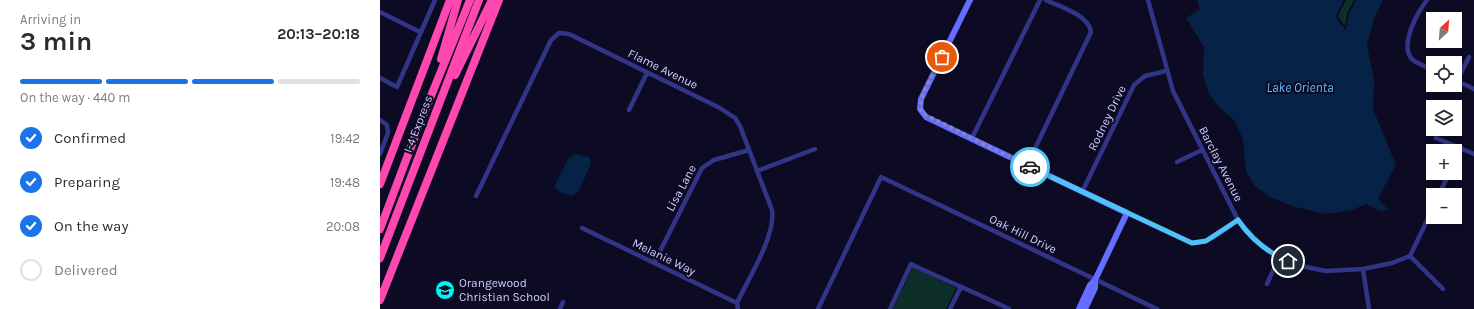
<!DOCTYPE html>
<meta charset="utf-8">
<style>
body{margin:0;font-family:Karla,sans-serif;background:#f7f7f7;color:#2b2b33;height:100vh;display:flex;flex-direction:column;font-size:15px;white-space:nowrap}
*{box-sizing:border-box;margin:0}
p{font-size:13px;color:#7c7c81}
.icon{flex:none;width:22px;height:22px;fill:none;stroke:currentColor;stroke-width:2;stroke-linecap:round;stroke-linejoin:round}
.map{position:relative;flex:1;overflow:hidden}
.drawer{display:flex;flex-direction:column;background:#fff;width:380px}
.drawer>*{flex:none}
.needle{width:26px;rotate:26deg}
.fabs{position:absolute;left:1046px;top:12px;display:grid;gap:8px}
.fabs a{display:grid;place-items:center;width:36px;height:36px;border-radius:0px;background:#fff;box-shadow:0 2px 6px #0003;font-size:20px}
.pin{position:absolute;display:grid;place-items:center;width:34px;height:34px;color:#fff;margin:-17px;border:2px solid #fff;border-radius:50%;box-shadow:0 1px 4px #0007}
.courier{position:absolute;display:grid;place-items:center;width:40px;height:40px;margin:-20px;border:3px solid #4fc3f7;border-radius:50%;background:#fff;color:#222;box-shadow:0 1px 5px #0007}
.head em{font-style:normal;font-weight:700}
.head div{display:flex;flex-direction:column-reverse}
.head{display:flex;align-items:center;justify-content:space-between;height:68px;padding:0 20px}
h1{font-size:26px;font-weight:700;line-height:30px}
.bar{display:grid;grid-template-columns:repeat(4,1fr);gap:6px 4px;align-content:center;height:48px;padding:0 20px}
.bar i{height:5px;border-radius:3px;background:#e1e1e2}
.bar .on{background:#1a73e8}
.bar p{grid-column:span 4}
ol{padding:0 20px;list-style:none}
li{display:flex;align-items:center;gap:12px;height:44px}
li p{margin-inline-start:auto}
li .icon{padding:4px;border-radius:50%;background:#1a73e8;color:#fff;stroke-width:4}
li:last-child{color:#7c7c81}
li i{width:22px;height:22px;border:2px solid #e1e1e2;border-radius:50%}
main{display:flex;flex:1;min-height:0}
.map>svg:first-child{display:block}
</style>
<main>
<section class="drawer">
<div class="head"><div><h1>3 min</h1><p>Arriving in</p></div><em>20:13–20:18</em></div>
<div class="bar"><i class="on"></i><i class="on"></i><i class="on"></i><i></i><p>On the way · 440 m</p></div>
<ol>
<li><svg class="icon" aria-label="check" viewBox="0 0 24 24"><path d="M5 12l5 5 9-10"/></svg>Confirmed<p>19:42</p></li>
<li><svg class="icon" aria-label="check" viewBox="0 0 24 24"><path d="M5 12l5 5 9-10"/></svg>Preparing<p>19:48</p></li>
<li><svg class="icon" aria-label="check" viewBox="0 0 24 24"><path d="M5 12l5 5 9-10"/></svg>On the way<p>20:08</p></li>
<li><i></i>Delivered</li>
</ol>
</section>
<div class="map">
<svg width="1094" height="309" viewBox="0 0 1094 309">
<rect width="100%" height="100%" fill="#0d0b23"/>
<path fill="#0e2e2a" d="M966 0H974L967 13 965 26 958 16Z
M533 267 576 288 566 309H513Z"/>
<path fill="#062347" d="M817 0H964L956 16 959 23 966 30 969 14 976 0H1003L994 18 987 45 994 79 993 109 1016 165 998 198 1008 210 1000 211 986 204 972 210 946 214 915 207 890 197 875 186 866 171 863 139 854 120 839 107 829 94 823 75 824 47 806 18 820 9Z
M195 154 209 157 211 163 199 191 192 196 181 193 174 187 188 159Z"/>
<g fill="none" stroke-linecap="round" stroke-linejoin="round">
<path stroke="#313587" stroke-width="4.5" d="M768 0 793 91 858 220 877 242 888 251 916 265 946 271 983 269 1012 263 1030 256 1053 208
M1047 0C1038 12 1020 43 1031 58 1036 64 1046 66 1053 70
M0 12 40 32
M0 78 17 87 55 0
M1075 80 1094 89
M1077 81 1089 57
M249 110 267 73
M0 120 7 125 8 133 0 154
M592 138 660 0
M1056 138 1094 154
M1075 160 1081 148
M797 162 822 150
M647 165 711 32C708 14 680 7 666 0
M377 171 435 149
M702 192 754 85 765 76 786 71
M1059 195 1069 173
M96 196 171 40 179 33 189 34 340 108 355 118 360 126 392 210C396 236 368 279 357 303L358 309
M747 213 811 243C829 244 844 230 858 220
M202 228 357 303
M1030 256 1063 289
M274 263 322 168 334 160 369 150
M983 269 989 309
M887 284 899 257
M180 309 183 302
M438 309 501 177 777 309
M510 309 531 264C564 280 597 293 629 309
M570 309 581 287"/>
<path stroke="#646dff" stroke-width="6" d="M590 0 541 99 540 109 546 117 747 213 715 280 710 285 699 309
M705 309 715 288V280"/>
<path stroke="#ff48af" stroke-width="8" d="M61 59 78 0
M75 75 112 0
M0 184 70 0
M0 229 40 123 90 0
M0 258 99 0
M0 300 119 0"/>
</g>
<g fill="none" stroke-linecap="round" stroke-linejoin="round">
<path stroke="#8b89b2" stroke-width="4" stroke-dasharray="0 7.2" d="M562 57C556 70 535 100 542 113L650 167"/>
<path stroke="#4fc3f7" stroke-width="5" d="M650 167 812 243 826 241 858 220C871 239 887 252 908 261"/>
</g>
<defs>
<g id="school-disc" transform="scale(1)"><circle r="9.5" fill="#00f4f8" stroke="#0d0b23"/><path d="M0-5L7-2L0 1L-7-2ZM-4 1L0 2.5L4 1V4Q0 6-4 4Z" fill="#111"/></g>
</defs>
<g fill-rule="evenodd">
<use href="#school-disc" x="65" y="290"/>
</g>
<g text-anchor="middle" stroke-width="4" stroke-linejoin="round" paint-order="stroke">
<g font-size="12" fill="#cfcdff" stroke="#0d0b23">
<text transform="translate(283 69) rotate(26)" y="4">Flame Avenue</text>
<text transform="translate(727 118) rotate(-64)" y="4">Rodney Drive</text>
<text transform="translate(38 124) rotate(-69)" y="4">I-4 Express</text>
<text transform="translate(841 164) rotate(63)" y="4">Barclay Avenue</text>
<text transform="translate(301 188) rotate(-62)" y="4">Lisa Lane</text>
<text transform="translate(643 234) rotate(26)" y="4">Oak Hill Drive</text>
<text transform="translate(284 257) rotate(26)" y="4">Melanie Way</text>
</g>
<g font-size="12" fill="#cfcdff" stroke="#0d0b23" text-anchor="start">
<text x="79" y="287">Orangewood<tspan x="79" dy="14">Christian School</tspan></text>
</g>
<g font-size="13" font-style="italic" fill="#5bc1ff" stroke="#0d0b23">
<text x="920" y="92">Lake Orienta</text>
</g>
</g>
</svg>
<div class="fabs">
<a><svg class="needle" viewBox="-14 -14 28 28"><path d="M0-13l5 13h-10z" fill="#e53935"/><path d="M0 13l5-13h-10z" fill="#7c7c81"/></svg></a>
<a><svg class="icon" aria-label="locate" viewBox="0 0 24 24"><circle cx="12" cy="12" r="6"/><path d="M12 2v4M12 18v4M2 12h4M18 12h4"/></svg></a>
<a><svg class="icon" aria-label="layers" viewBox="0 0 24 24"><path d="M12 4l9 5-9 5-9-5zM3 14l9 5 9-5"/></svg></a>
<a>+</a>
<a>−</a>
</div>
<div class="pin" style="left:562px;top:57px;background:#ea580c"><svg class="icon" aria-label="bag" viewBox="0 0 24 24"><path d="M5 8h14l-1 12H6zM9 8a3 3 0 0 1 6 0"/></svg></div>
<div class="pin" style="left:908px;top:261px;background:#1f2937"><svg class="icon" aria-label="home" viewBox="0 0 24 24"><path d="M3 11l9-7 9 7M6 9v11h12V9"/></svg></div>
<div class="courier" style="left:650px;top:167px"><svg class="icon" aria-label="car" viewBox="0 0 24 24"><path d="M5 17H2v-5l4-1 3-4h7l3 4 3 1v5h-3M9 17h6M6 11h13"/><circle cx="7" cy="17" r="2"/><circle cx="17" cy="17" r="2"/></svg></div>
</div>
</main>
